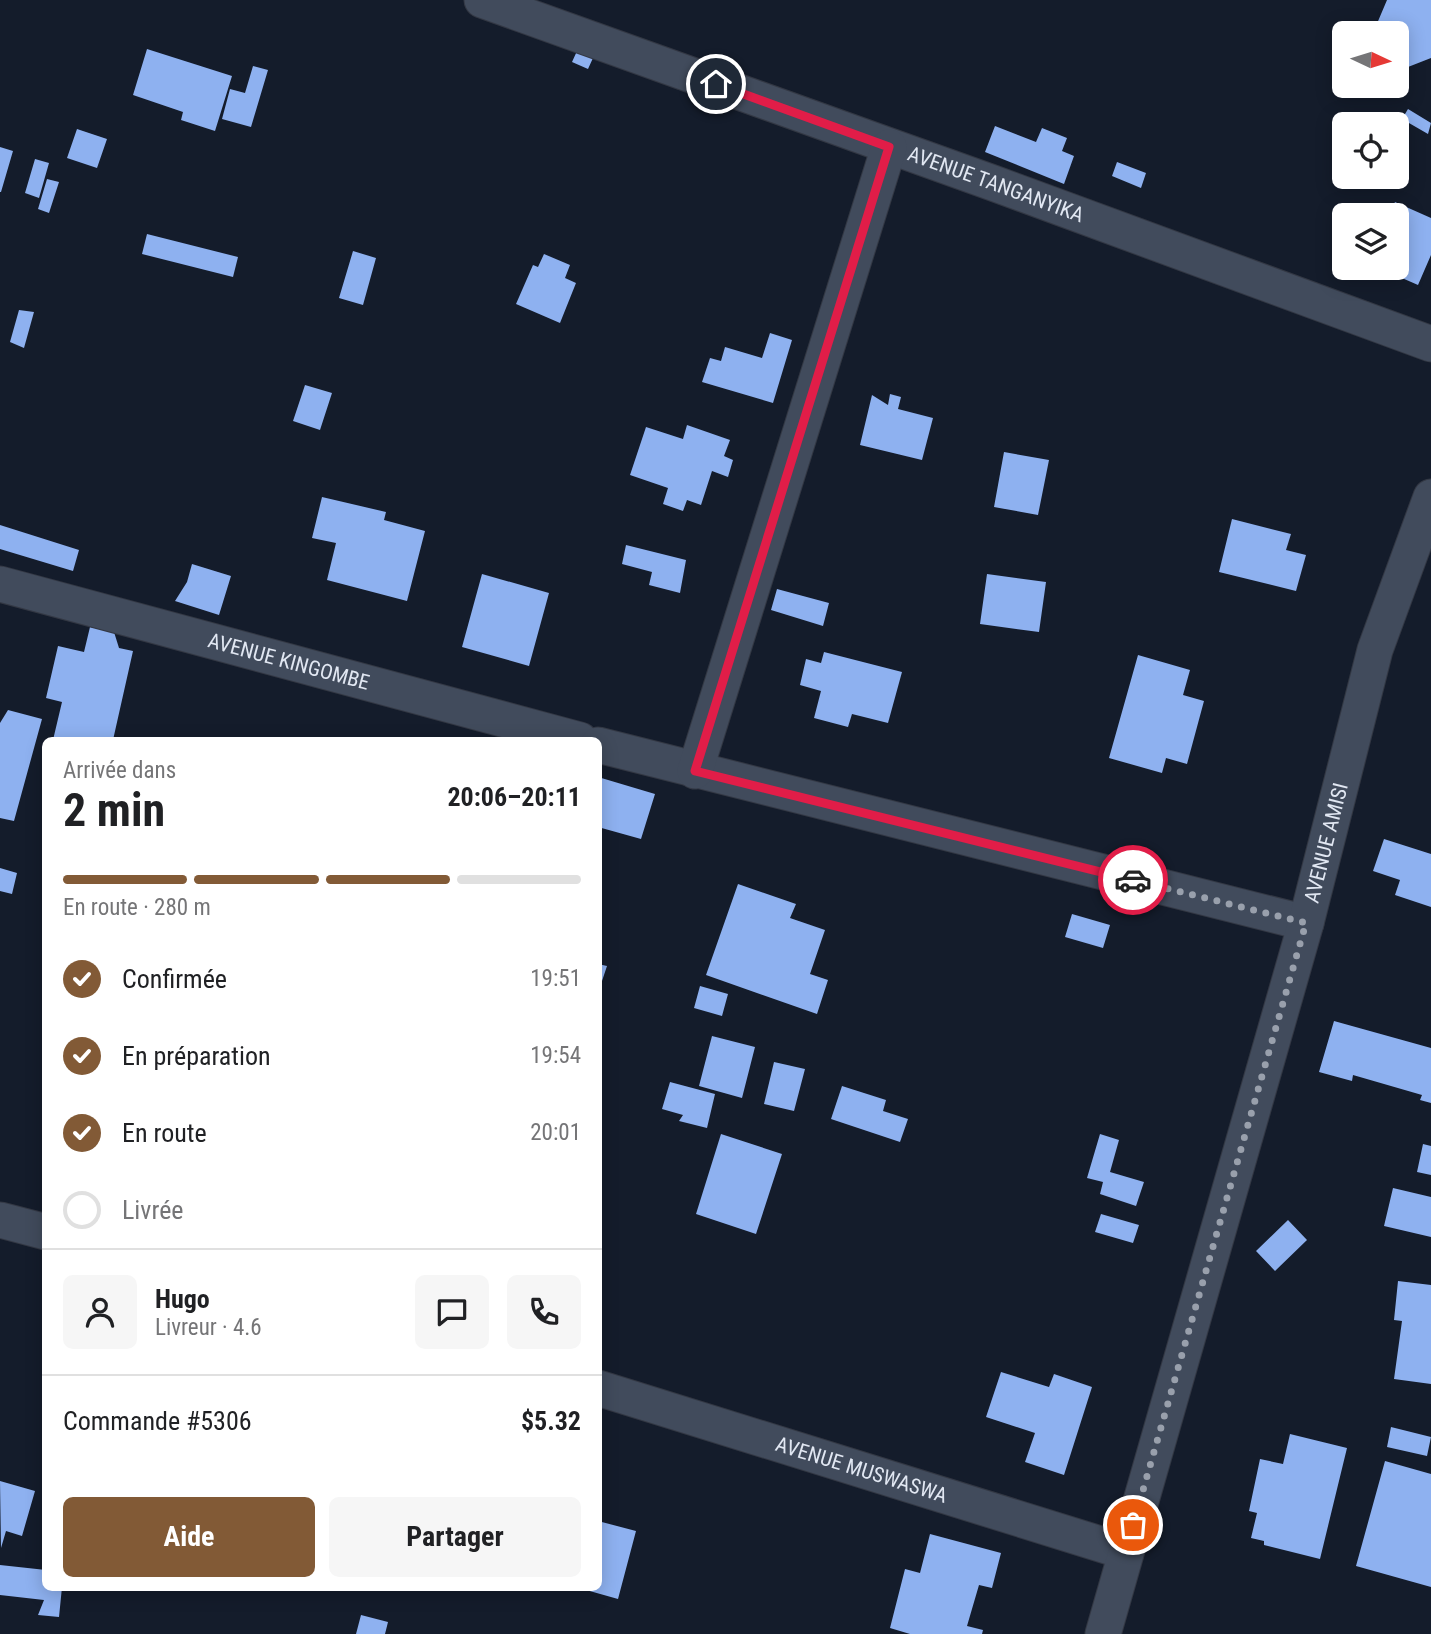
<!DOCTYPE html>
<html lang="fr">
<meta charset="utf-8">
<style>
body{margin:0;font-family:"Roboto Condensed",sans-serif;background:#f6f6f6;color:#202124;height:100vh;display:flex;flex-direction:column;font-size:26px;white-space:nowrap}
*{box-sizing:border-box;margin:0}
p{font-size:23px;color:#757577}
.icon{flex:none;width:38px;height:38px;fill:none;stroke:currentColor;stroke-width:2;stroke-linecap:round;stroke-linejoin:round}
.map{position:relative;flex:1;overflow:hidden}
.side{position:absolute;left:42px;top:737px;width:560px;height:854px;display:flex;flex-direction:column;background:#fff;border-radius:10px;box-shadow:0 4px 18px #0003}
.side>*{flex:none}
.needle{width:46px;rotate:94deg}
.tools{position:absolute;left:1332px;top:21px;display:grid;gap:14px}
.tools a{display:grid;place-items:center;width:77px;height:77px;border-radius:10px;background:#fff;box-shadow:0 4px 18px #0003;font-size:35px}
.pin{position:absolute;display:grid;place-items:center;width:60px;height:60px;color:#fff;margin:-30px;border:4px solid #fff;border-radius:50%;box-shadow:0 2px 7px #0007}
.courier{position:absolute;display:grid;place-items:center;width:70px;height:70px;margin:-35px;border:5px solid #e11d48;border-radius:50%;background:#fff;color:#222;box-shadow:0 2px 9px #0007}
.headline em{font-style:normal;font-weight:700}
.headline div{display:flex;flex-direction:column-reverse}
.headline{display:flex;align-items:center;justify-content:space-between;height:119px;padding:0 21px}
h1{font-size:46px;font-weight:700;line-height:52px}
.bar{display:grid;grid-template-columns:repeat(4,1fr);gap:10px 7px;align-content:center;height:84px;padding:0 21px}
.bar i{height:9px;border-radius:5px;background:#e0e0e0}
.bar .selected{background:#825a36}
.bar p{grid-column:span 4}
.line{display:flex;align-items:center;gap:18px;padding:0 21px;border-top:2px solid #e0e0e0}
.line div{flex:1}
.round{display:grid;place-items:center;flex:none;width:74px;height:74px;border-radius:10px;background:#f6f6f6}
ol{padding:0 21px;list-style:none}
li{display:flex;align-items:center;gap:21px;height:77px}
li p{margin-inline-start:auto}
li .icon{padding:7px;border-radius:50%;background:#825a36;color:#fff;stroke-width:4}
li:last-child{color:#757577}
li i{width:38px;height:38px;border:4px solid #e0e0e0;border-radius:50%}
.primary-button{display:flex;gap:14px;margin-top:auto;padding:14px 21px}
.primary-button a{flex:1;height:80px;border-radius:10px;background:#825a36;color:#fff;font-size:28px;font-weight:700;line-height:80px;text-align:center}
.primary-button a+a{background:#f6f6f6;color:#202124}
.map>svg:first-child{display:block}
</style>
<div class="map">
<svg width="1431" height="1634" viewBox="0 0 1431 1634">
<rect width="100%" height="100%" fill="#141c2b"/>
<path fill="#8eb1f0" d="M1387 0H1431V58L1408 67 1396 56V33H1373Z
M147 49 232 76 215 131 181 120 183 112 133 95Z
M577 51 593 58 588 69 572 62Z
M253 66 268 70 251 127 222 119 230 89 245 93Z
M1408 109 1431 123 1428 134 1402 119Z
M995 126 1036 142 1042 128 1067 138 1062 151 1074 156 1064 184 985 152Z
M77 129 107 139 97 168 67 158Z
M0 147 13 151 1 192H0Z
M35 159 49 163 39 198 25 193Z
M1117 162 1146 173 1141 188 1112 176Z
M47 179 59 182 49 213 38 209Z
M1395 202 1431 218V255L1418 285 1379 268H1396V215H1389Z
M147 234 238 257 233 277 142 254Z
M353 251 376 258 363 305 339 298Z
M544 254 570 265 565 278 576 283 560 323 516 304 533 265 538 267Z
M19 310 34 312 24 348 10 342Z
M770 333 792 340 773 403 702 382 710 358 721 361 725 347 762 358Z
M305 385 332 393 320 430 293 421Z
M890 394 901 397 898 409 933 418 922 460 860 445 872 395 888 405Z
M687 425 730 440 724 456 733 460 728 477 712 471 701 505 687 500 683 511 663 504 668 488 630 475 646 427 683 439Z
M1004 452 1049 460 1038 515 994 507Z
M322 497 386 512 384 520 425 531 407 601 327 580 336 543 312 538Z
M1232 519 1291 534 1286 550 1306 555 1296 591 1219 572Z
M0 525 79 550 73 571 0 549Z
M626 545 686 560 680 593 649 585 652 572 622 564Z
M192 564 231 576 219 615 175 601 187 582Z
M482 574 549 593 529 666 462 647Z
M987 574 1046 582 1039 632 980 624Z
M777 589 829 603 823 626 771 610Z
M90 627 114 632 119 648 133 651 113 740H53L62 702 46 698 58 646 84 652Z
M824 652 902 672 888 723 852 714 848 727 814 718 821 691 800 685 806 659 821 663Z
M1138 655 1190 670 1183 695 1204 701 1187 764 1166 758 1162 773 1109 758Z
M8 710 42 719 14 821 0 818V723Z
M598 777 655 794 641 839 598 827Z
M1384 839 1431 854V907L1395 895 1400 880 1373 871Z
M0 868 17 873 12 894 0 891Z
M738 884 796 904 790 918 825 930 810 974 828 980 817 1014 706 975Z
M1072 914 1110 925 1103 948 1065 937Z
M598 964 607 966 599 990H598Z
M700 986 728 994 722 1016 694 1008Z
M1334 1021 1431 1048V1103L1420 1100 1422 1095 1353 1075 1352 1081 1319 1072Z
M712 1036 755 1047 742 1098 699 1086Z
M774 1062 805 1069 794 1111 764 1104Z
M670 1082 715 1094 707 1128 679 1121 683 1115 662 1109Z
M842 1086 886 1100 883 1111 908 1119 900 1142 831 1119Z
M721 1134 782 1154 756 1234 696 1214Z
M1100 1134 1119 1140 1110 1172 1144 1182 1136 1206 1100 1194 1103 1182 1087 1178Z
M1423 1144 1431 1146V1175L1417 1172Z
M1393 1188 1431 1197V1237L1384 1226Z
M1101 1214 1139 1225 1133 1243 1095 1232Z
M1288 1220 1307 1240 1275 1271 1256 1251Z
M1398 1281 1431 1285V1384L1394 1379 1402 1321 1394 1320Z
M1001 1372 1049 1387 1054 1374 1092 1387 1064 1475 1025 1462 1035 1433 986 1417Z
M1391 1427 1431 1437 1427 1456 1387 1447Z
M1290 1434 1347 1448 1320 1559 1264 1545V1541L1251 1538 1257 1513 1249 1511 1260 1459 1283 1464Z
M1385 1461 1431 1474V1587L1356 1566Z
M0 1481 35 1491 22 1536 6 1531 1 1548Z
M598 1521 636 1531 618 1599 579 1588 598 1587Z
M930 1534 1001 1553 992 1588 979 1585 967 1626 983 1630 982 1634H910L890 1628 905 1569 920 1573Z
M0 1565 46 1570V1587H62L59 1617 38 1615 44 1600 0 1595Z
M361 1615 388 1622 385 1634H356Z"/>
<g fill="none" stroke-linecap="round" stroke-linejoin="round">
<g stroke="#333844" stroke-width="37">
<g id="minor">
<path id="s1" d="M482 0 993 183 1431 344"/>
<path id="s2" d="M0 584 580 740"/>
<path d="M598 745 1306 923"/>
<path d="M695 771 889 147"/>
<path d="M0 1220 46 1232"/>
<path id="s3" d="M598 1388 1126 1552"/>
<path id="s4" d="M1103 1634 1306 923 1375 650 1431 497"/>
</g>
</g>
<use href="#minor" stroke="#414b5c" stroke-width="35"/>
</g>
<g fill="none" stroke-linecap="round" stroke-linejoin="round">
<path stroke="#99a0ac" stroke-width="7" stroke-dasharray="0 12.6" d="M1133 1525 1306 923 1133 880"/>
<path stroke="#e11d48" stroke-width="9" d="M716 84 889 147 695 771 1133 880"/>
</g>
<g text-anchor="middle" stroke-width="7" stroke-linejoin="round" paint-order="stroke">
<g font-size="21" fill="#e1e7f2" stroke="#0b1321">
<text dy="7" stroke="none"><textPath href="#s1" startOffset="546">AVENUE TANGANYIKA</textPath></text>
<text dy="7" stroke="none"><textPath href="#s2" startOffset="299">AVENUE KINGOMBE</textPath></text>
<text dy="7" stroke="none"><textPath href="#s4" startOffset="822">AVENUE AMISI</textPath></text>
<text dy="7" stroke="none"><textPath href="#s3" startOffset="276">AVENUE MUSWASWA</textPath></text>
</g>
</g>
</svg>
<div class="tools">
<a><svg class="needle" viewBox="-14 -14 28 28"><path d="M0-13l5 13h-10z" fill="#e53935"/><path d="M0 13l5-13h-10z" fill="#757577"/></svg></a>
<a><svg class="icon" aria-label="locate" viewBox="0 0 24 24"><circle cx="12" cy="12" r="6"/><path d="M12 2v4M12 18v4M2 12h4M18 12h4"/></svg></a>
<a><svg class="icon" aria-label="layers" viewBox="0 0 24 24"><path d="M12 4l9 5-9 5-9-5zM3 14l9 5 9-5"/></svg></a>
</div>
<div class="pin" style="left:1133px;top:1525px;background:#ea580c"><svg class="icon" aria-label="bag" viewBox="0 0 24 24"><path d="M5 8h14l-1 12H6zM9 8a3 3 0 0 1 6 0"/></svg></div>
<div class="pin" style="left:716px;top:84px;background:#1f2937"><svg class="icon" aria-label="home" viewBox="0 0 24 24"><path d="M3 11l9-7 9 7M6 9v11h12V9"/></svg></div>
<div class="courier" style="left:1133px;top:880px"><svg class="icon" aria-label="car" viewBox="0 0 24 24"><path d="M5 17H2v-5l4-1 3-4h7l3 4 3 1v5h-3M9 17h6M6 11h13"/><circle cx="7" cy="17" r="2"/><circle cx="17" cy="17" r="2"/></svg></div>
<section class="side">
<div class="headline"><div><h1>2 min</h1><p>Arrivée dans</p></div><em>20:06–20:11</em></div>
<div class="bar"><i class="selected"></i><i class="selected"></i><i class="selected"></i><i></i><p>En route · 280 m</p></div>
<ol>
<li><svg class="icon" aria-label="check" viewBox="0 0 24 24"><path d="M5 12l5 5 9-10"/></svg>Confirmée<p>19:51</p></li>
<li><svg class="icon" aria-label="check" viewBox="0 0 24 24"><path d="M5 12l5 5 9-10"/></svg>En préparation<p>19:54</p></li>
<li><svg class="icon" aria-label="check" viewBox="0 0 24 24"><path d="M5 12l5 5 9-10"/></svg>En route<p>20:01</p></li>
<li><i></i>Livrée</li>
</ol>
<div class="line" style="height:126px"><a class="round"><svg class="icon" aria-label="person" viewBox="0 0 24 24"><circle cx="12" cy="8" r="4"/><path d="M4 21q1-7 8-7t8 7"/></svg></a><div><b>Hugo</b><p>Livreur · 4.6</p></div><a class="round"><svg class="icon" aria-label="chat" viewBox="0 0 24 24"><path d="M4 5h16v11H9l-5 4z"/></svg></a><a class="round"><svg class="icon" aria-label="phone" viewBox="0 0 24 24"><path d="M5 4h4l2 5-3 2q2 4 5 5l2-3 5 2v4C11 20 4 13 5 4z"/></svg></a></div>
<div class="line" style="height:91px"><div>Commande #5306</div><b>$5.32</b></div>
<div class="primary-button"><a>Aide</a><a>Partager</a></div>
</section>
</div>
